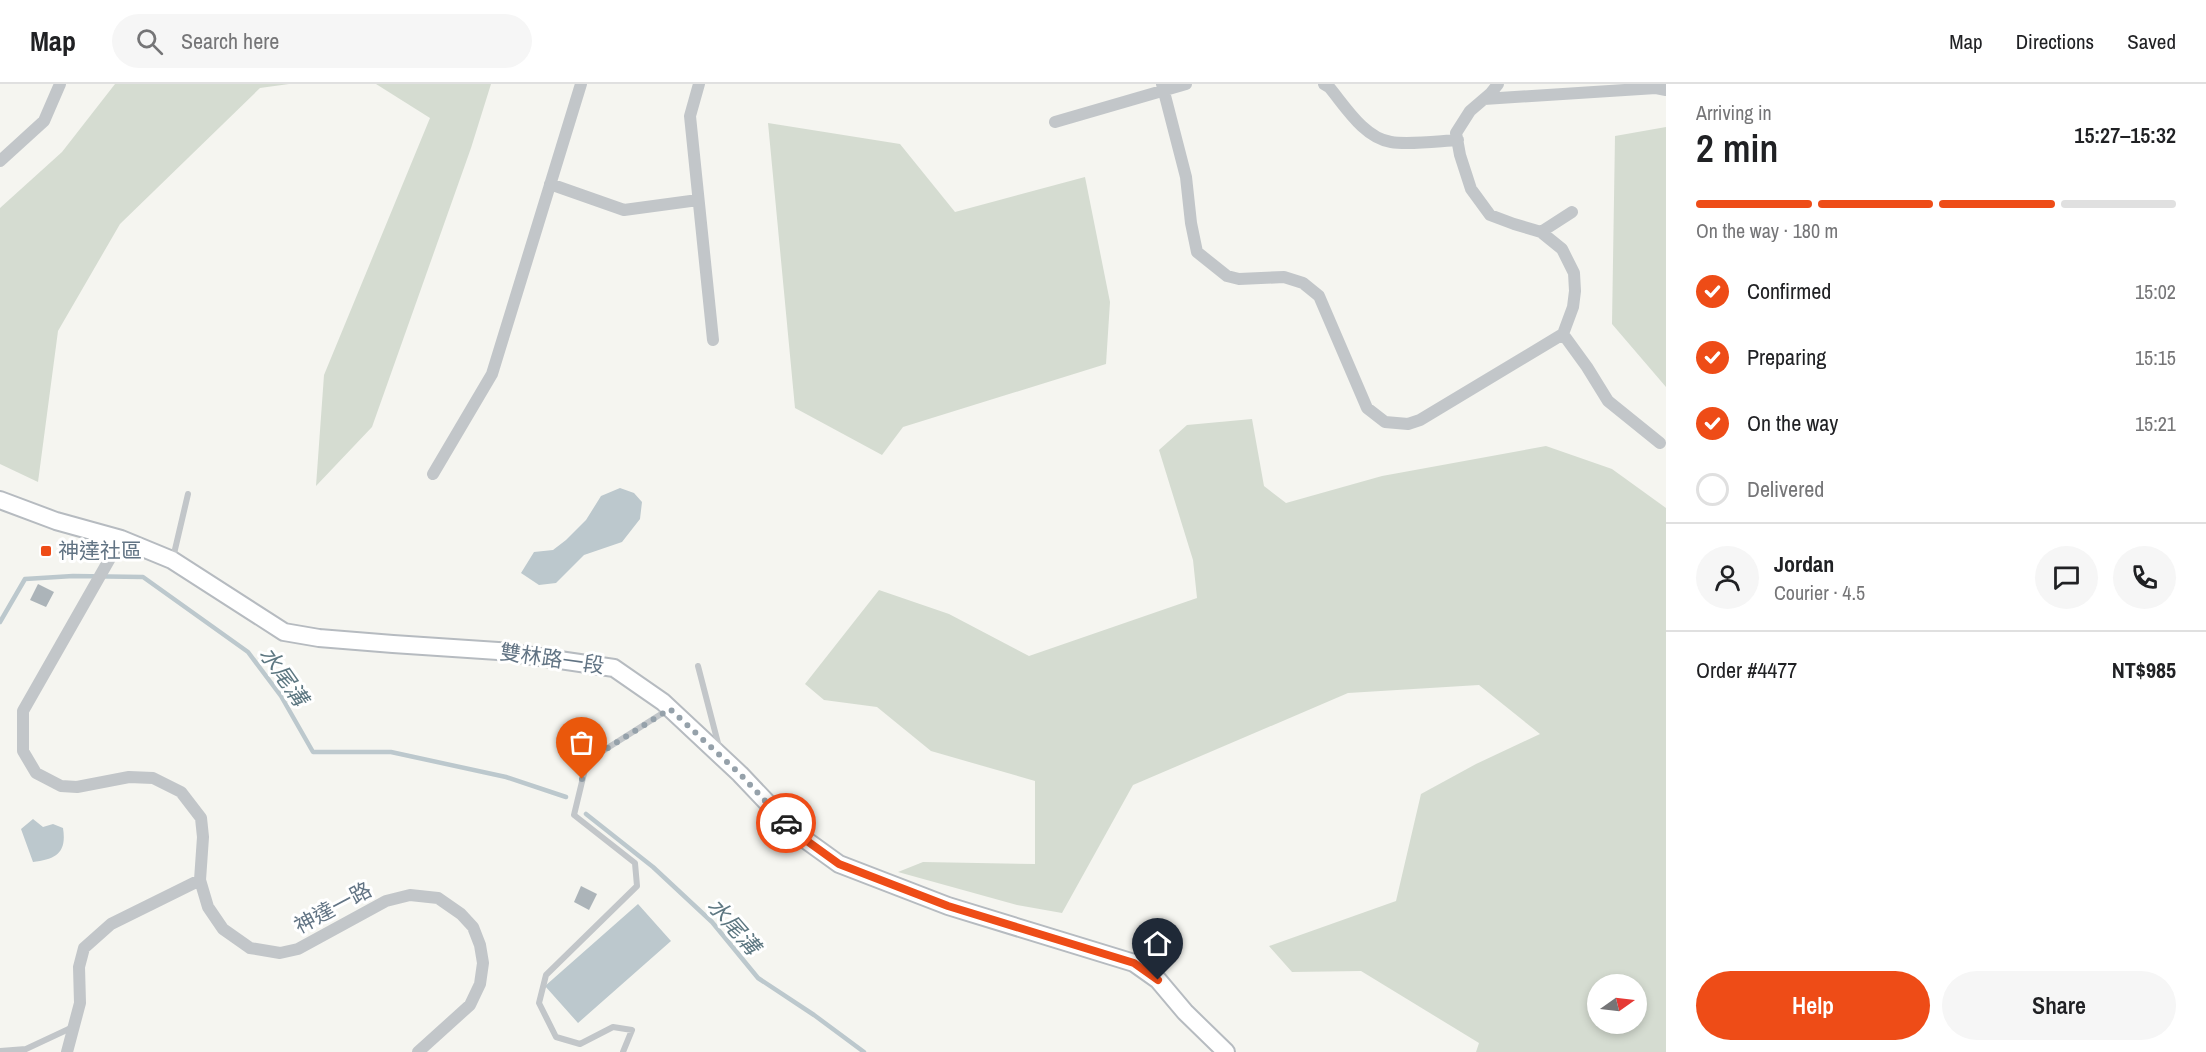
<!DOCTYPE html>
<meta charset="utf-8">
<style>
body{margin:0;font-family:"Archivo Narrow","Noto Sans TC",sans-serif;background:#f6f6f6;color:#202124;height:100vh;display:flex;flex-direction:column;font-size:22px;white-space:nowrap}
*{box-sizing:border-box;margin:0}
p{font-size:20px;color:#757577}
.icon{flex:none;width:33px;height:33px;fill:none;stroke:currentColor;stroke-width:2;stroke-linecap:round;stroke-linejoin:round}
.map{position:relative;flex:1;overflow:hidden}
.panel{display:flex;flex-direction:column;background:#fff;width:540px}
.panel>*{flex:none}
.needle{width:39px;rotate:76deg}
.buttons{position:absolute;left:1587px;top:890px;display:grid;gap:12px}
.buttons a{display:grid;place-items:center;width:60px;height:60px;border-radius:50%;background:#fff;box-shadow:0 3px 9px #0003;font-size:30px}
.pin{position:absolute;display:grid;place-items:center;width:51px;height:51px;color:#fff;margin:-62px -26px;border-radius:50% 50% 50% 0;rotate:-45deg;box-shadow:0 0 6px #0007}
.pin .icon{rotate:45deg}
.courier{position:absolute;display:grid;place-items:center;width:60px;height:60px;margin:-30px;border:4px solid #ee4c17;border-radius:50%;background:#fff;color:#222;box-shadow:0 2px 8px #0007}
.overview em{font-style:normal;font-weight:600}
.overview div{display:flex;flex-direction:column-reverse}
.overview{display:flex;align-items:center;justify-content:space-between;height:102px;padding:0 30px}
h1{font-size:39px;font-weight:600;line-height:45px}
.bar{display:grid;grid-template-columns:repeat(4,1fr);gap:9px 6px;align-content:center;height:72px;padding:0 30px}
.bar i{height:8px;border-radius:4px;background:#e0e0e0}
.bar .active{background:#ee4c17}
.bar p{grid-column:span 4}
.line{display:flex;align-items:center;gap:15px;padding:0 30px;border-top:2px solid #e0e0e0}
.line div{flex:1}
.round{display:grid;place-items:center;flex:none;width:63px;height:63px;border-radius:32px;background:#f6f6f6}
ol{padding:0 30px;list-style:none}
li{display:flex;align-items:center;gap:18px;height:66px}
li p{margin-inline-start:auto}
li .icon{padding:6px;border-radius:50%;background:#ee4c17;color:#fff;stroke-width:4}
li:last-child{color:#757577}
li i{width:33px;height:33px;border:3px solid #e0e0e0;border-radius:50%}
.button{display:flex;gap:12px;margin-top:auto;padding:12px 30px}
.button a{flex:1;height:69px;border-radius:36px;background:#ee4c17;color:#fff;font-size:24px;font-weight:600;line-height:69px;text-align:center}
.button a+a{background:#f6f6f6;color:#202124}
header{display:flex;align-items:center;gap:36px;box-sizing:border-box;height:84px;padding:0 30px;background:#fff;border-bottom:2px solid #e0e0e0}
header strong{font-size:28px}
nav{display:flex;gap:33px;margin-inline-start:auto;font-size:21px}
.search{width:420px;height:54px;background:#f6f6f6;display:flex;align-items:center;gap:15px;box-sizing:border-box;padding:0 21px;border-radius:33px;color:#757577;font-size:22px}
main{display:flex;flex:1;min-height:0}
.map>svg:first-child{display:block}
</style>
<header>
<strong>Map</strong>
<div class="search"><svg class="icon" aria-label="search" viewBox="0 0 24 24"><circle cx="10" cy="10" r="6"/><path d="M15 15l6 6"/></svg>Search here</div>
<nav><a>Map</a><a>Directions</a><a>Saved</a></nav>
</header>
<main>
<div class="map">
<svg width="1666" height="968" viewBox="0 0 1666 968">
<rect width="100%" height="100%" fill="#f5f5f0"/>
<path fill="#d5dcd1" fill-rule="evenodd" d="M115 0H289L260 4 120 140 58 247 38 398 0 380V124L62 68Z
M376 0H491L471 64 372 343 316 402 324 291 430 34Z
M768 39 900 60 955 128 1085 93 1110 218 1106 280 903 343 882 371 795 324Z
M1666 43V303L1612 240 1615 52Z
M1252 335 1264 402 1286 419 1382 392 1546 362 1612 385 1666 424V968H1476L1479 959 1361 887 1292 888 1269 862 1396 817 1421 710 1476 680 1540 650 1479 601 1348 609 1133 701 1062 829 1017 821 898 788 923 778 1035 780V697L931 667 877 623 824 616 805 600 879 506 949 530 1029 572 1197 514 1193 476 1159 366 1187 341ZM1598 900H1636V939H1598Z"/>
<path fill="#bcc8cd" d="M620 404 634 409 642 418 640 435 622 458 584 471 556 499 539 501 521 489 534 468 553 466 566 456 586 436 601 412Z
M33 735 43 743 53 740 63 744C67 769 56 775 33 778L21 745Z
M638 820 671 857 578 939 545 902Z"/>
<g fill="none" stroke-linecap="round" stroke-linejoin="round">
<path stroke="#bcc8cd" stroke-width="4.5" d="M0 538 25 495 73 492 143 493 248 568 281 612 313 668H391L506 693 566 713
M586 730 653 783 712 838 758 894 814 931 864 968"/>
</g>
<path fill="#acb4b9" d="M38 500 54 508 46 523 30 516Z
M581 802 597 810 589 826 574 818Z"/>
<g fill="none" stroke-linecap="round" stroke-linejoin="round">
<g stroke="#b6bbc0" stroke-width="20">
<path id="secondary" d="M0 416 56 437 121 455 172 476 284 548 319 554 393 560 498 567 614 584 663 618 740 690 796 749 839 780 948 822 1134 879 1158 896 1185 928 1226 968"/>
</g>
<path stroke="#c2c6c9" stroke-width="6" d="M173 474 188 410
M698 582 719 663
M0 967 26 965 73 943
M623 968 632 946 613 943 580 960 556 953 539 919 546 891 637 802 635 779 574 731 587 677 669 625"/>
<path stroke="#c2c6c9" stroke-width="12" d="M699 0 690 32 713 256
M1162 0 1186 93 1191 139 1197 168 1227 192 1239 195 1284 193 1303 199 1319 212 1367 324 1385 338 1408 340 1420 336 1563 250 1573 223 1575 207 1574 189 1562 165 1541 148 1514 140 1490 131 1471 105 1460 71 1456 49 1470 27 1491 9 1498 0
M1324 0 1329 3C1345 22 1364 54 1391 58 1409 61 1439 57 1458 56
M1484 15 1656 4 1666 6
M1055 38 1186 0
M0 77 44 37 60 0
M550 100 624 126 698 116
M1541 148 1572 128
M1563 250 1587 283 1608 317 1660 359
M433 390 492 290 581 0
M121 455 23 627V667L36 689 61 702 77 703 129 693 153 694 181 708 201 734 203 753 200 796 208 823 223 845 250 864 280 869 298 865 386 817 410 811 438 814 461 830 473 843 480 861 483 879 480 900 470 921 418 968
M67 968 80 919 79 883 84 864 111 840 200 796"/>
<use href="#secondary" stroke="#fff" stroke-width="16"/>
</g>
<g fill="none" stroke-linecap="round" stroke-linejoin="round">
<path stroke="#95a1aa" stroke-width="6" stroke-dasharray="0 10.8" d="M582 695 587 677 670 625 740 690 786 739"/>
<path stroke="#ee4c17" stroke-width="8" d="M786 739 796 749 839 780 948 822 1134 879 1158 896"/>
</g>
<rect fill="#ee4c17" stroke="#fff" stroke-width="2" x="40" y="461" width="12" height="12" rx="3"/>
<g text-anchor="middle" stroke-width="6" stroke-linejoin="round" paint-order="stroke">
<g font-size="21" fill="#627484" stroke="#fff" text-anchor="start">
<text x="58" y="474">神達社區</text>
</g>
<g font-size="21" fill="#627484" stroke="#fff">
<text transform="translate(552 575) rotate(8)" y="7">雙林路一段</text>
<text transform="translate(333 824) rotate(-28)" y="7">神達一路</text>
</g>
<g font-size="22" font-style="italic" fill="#5d7781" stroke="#fff">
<text transform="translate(284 592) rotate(55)" y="8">水尾溝</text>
<text transform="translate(734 842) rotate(49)" y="8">水尾溝</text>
</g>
</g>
</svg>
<div class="buttons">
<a><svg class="needle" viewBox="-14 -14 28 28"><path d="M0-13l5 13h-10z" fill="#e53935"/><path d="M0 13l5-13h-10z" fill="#757577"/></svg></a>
</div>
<div class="pin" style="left:582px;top:695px;background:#ea580c"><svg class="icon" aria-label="bag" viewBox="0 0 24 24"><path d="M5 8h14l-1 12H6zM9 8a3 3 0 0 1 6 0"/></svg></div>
<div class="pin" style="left:1158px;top:896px;background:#1f2937"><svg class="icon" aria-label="home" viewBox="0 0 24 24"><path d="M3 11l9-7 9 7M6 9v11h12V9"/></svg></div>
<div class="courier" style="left:786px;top:739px"><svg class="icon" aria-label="car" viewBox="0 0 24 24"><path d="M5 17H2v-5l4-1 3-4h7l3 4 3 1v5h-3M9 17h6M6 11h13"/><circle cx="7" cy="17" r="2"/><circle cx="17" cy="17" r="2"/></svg></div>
</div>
<section class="panel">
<div class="overview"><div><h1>2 min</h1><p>Arriving in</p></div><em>15:27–15:32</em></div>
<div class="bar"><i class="active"></i><i class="active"></i><i class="active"></i><i></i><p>On the way · 180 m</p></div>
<ol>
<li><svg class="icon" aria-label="check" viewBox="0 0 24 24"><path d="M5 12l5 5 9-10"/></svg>Confirmed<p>15:02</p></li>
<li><svg class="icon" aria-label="check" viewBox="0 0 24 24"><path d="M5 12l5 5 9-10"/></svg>Preparing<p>15:15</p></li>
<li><svg class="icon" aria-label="check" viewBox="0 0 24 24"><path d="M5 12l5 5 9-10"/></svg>On the way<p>15:21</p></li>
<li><i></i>Delivered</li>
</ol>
<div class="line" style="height:108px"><a class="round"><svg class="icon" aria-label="person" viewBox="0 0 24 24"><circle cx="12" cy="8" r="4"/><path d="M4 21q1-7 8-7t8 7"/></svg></a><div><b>Jordan</b><p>Courier · 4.5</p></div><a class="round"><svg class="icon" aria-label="chat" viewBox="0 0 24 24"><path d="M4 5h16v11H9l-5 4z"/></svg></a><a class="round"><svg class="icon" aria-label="phone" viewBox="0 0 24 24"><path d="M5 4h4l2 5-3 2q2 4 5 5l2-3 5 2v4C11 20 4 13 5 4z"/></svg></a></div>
<div class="line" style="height:78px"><div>Order #4477</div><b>NT$985</b></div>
<div class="button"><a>Help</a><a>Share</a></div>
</section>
</main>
